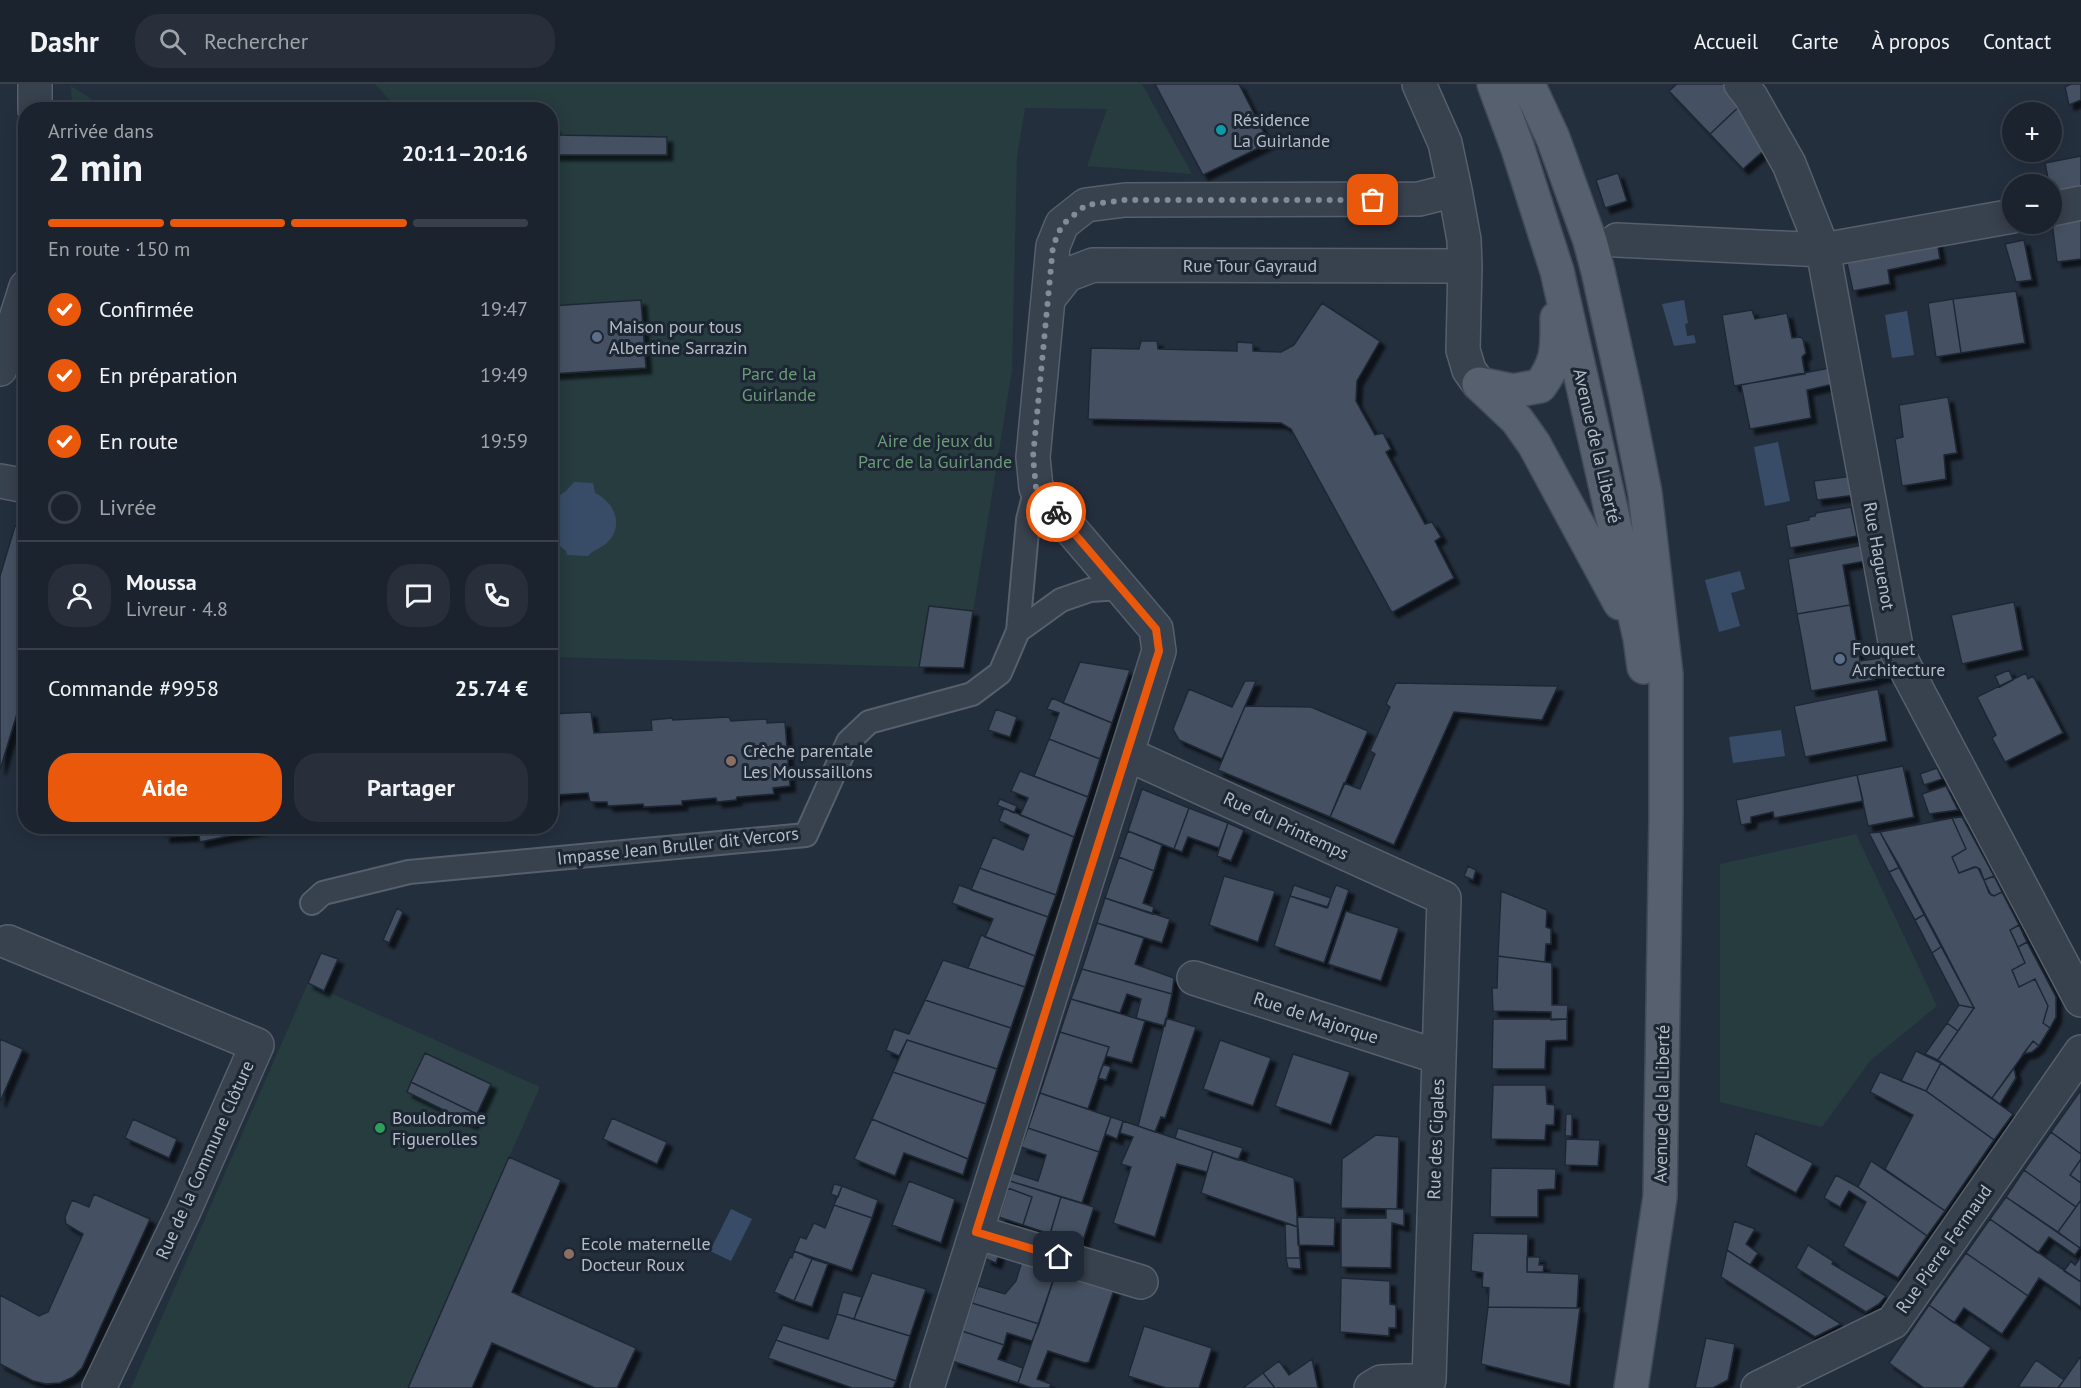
<!DOCTYPE html>
<html lang="fr">
<meta charset="utf-8">
<style>
body{margin:0;font-family:"PT Sans",sans-serif;background:#282f3a;color:#f1f3f6;height:100vh;display:flex;flex-direction:column;font-size:22px;white-space:nowrap}
*{box-sizing:border-box;margin:0}
p{font-size:20px;color:#a0a4aa}
.icon{flex:none;width:33px;height:33px;fill:none;stroke:currentColor;stroke-width:2;stroke-linecap:round;stroke-linejoin:round}
.map{position:relative;flex:1;overflow:hidden}
.sheet{position:absolute;left:18px;top:18px;width:540px;height:732px;display:flex;flex-direction:column;background:#1b232e;border-radius:24px;box-shadow:0 3px 15px #0003,0 0 0 2px #39404a}
.sheet>*{flex:none}
.buttons{position:absolute;left:2002px;top:18px;display:grid;gap:12px}
.buttons a{display:grid;place-items:center;width:60px;height:60px;border-radius:50%;background:#1b232e;box-shadow:0 3px 15px #0003,0 0 0 2px #39404a;font-size:30px}
.pin{position:absolute;display:grid;place-items:center;width:51px;height:51px;color:#fff;margin:-26px;border-radius:12px;box-shadow:0 3px 9px #0006}
.courier{position:absolute;display:grid;place-items:center;width:60px;height:60px;margin:-30px;border:4px solid #ea580c;border-radius:50%;background:#fff;color:#222;box-shadow:0 2px 8px #0007}
.summary em{font-style:normal;font-weight:700}
.summary div{display:flex;flex-direction:column-reverse}
.summary{display:flex;align-items:center;justify-content:space-between;height:102px;padding:0 30px}
h1{font-size:39px;font-weight:700;line-height:45px}
.bar{display:grid;grid-template-columns:repeat(4,1fr);gap:9px 6px;align-content:center;height:72px;padding:0 30px}
.bar i{height:8px;border-radius:4px;background:#39404a}
.bar .on{background:#ea580c}
.bar p{grid-column:span 4}
.line{display:flex;align-items:center;gap:15px;padding:0 30px;border-top:2px solid #39404a}
.line div{flex:1}
.round{display:grid;place-items:center;flex:none;width:63px;height:63px;border-radius:24px;background:#282f3a}
ol{padding:0 30px;list-style:none}
li{display:flex;align-items:center;gap:18px;height:66px}
li p{margin-inline-start:auto}
li .icon{padding:6px;border-radius:50%;background:#ea580c;color:#fff;stroke-width:4}
li:last-child{color:#a0a4aa}
li i{width:33px;height:33px;border:3px solid #39404a;border-radius:50%}
.cta{display:flex;gap:12px;margin-top:auto;padding:12px 30px}
.cta a{flex:1;height:69px;border-radius:24px;background:#ea580c;color:#fff;font-size:24px;font-weight:700;line-height:69px;text-align:center}
.cta a+a{background:#282f3a;color:#f1f3f6}
header{display:flex;align-items:center;gap:36px;box-sizing:border-box;height:84px;padding:0 30px;background:#1b232e;border-bottom:2px solid #39404a}
header strong{font-size:28px}
nav{display:flex;gap:33px;margin-inline-start:auto;font-size:21px}
.search{width:420px;height:54px;background:#282f3a;display:flex;align-items:center;gap:15px;box-sizing:border-box;padding:0 21px;border-radius:24px;color:#a0a4aa;font-size:22px}
.map>svg:first-child{display:block}
</style>
<header>
<strong>Dashr</strong>
<div class="search"><svg class="icon" aria-label="search" viewBox="0 0 24 24"><circle cx="10" cy="10" r="6"/><path d="M15 15l6 6"/></svg>Rechercher</div>
<nav><a>Accueil</a><a>Carte</a><a>À propos</a><a>Contact</a></nav>
</header>
<div class="map">
<svg width="2081" height="1304" viewBox="0 0 2081 1304">
<defs>
<filter id="shadow"><feDropShadow dx="5.5" dy="5.5" stdDeviation="1.5" flood-color="#0009"/></filter>
</defs>
<rect width="100%" height="100%" fill="#242f3e"/>
<path fill="#263c3f" d="M375 0H1142L1192 90 1087 82 1107 25 1025 24 1017 73 1012 286 964 584 551 573 550 26 397 25Z
M71 2 104 23 115 25H72Z
M1856 750 1937 922 1870 977 1822 1043 1720 1018V780Z
M308 899 540 1003 408 1304H131Z"/>
<path fill="#394c67" d="M1684 216 1688 239 1685 240 1687 252 1694 251 1696 259 1674 262 1662 220Z
M1907 227 1914 271 1892 274 1885 231Z
M1778 358 1790 417 1765 422 1754 363Z
M574 398 593 399 595 409C614 418 625 441 607 459 601 464 593 466 588 472L567 471 566 467 551 455V417L566 407Z
M1740 487 1745 505 1731 509 1740 542 1719 548 1705 496Z
M1781 646 1785 672 1733 679 1729 653Z
M731 1125 752 1135 731 1177 710 1167Z"/>
<path fill="#455162" stroke="#1f2835" stroke-width="1.5" filter="url(#shadow)" d="M1155 0H1239L1269 59 1203 91Z
M1677 0H1728L1743 19 1710 50 1669 7Z
M2071 0H2081V16L2069 21 2065 3Z
M1743 19 1769 62 1743 85 1710 50Z
M550 44H555V51L667 53V71H550Z
M2081 72V111L2052 116V100H2049L2045 79Z
M1618 89 1627 117 1605 124 1596 96Z
M2081 133V175L2057 178 2052 138Z
M2024 156 2032 196 2016 198 2005 160Z
M1937 157 1940 175 1888 186 1890 200 1853 207 1847 179 1851 175Z
M2016 207 2025 259 1961 269 1953 215Z
M1953 215 1961 269 1936 273 1928 219Z
M641 216 646 284 550 290V222Z
M1322 219 1380 257 1357 297 1356 317 1375 351 1383 349 1391 365 1386 368 1425 440 1432 438 1441 453 1435 457 1454 494 1393 528 1391 527 1291 345 1281 339 1088 335 1091 264 1139 265 1141 257H1157L1158 265 1237 267V258L1253 259V267L1281 268 1294 261Z
M1752 226 1755 235 1787 229 1792 254 1800 253 1803 255 1806 269 1802 273 1805 290 1734 302 1722 231Z
M1835 283 1838 299 1807 306 1811 334 1750 345 1741 301Z
M1948 313 1957 369 1944 371 1946 395 1902 402 1895 355 1903 353 1899 321Z
M1853 392 1856 411 1817 416 1814 397Z
M1851 423 1857 452 1790 464 1786 441 1809 436V433L1815 432 1816 429Z
M15 442 26 445V600L0 686V492Z
M1863 461 1866 477 1843 481 1850 521 1797 530 1788 475Z
M2014 518 2023 566 1962 580 1951 531Z
M1850 521 1860 577 1881 574 1887 592 1873 595 1874 596 1811 607 1797 530Z
M929 522 973 527 964 584 919 583Z
M1080 578 1130 586 1112 639 1063 619Z
M2009 586 2013 596 2000 603 1995 592Z
M2026 589 2028 595 2033 592 2063 649 2005 678 1992 654 1996 651 1977 613Z
M1245 597H1256L1222 675 1179 656 1173 645 1189 605 1232 623Z
M1396 599 1548 602H1558L1542 636 1454 628 1394 761 1330 733 1344 699 1360 705 1375 670 1370 667 1390 623 1386 620Z
M1878 605 1887 657 1805 673 1794 622Z
M1052 614 1112 639 1100 675 1049 655 1059 629 1047 625Z
M1245 622 1311 623 1368 647 1330 733 1218 686Z
M996 625 1017 633 1010 653 988 646Z
M591 628 594 649 652 646 651 636 672 634 673 636 729 633 731 637 767 635V639L785 638 790 702 773 704 774 710 737 713 736 716 717 718 716 714 682 717V721L644 723 643 720 608 722 607 718H590L588 709 556 711 555 715H550V630Z
M1049 655 1100 675 1088 713 1034 692Z
M1903 682 1914 733 1868 742 1857 691Z
M1937 684 1942 695 1924 701 1920 690Z
M1020 687 1088 713 1074 753 1020 731 1028 714 1011 707Z
M1857 691 1863 717 1774 734 1773 728 1751 733V739L1741 741 1736 716Z
M1946 702 1958 726 1929 730 1922 710Z
M1142 705 1189 724 1174 765 1128 747Z
M1000 715 1017 722 1014 729 997 721Z
M1004 724 1074 753 1056 811 980 784 993 753 1023 766 1029 751 999 737Z
M1189 724 1228 739 1219 764 1188 753 1182 768 1174 765Z
M1962 733 1994 792 1984 796 1980 785 1976 783 1959 789 1952 773 1966 765 1952 734Z
M1952 734 1966 765 1952 773 1959 789 1974 783 1978 784 1991 811 1994 812 2002 808 2019 841 2010 846 2025 879 2012 886 2019 903 2035 895 2048 922 2043 939 2050 944 2039 962 2033 957 1992 1014 1938 976 1974 924 1880 748Z
M1228 739 1244 746 1231 777 1217 772Z
M164 742H275L200 758 199 751 165 753Z
M1128 747 1162 761 1154 787 1119 773Z
M1880 748 1900 783 1889 788 1869 749Z
M1119 773 1154 787 1143 819 1154 823 1152 830 1105 814Z
M1468 782 1476 786 1473 796 1464 792Z
M1900 783 1925 830 1915 836 1889 788Z
M980 784 1056 811 1048 833 971 806Z
M1224 792 1275 807 1258 858 1209 841Z
M1994 792 2002 808 1994 812 1989 809 1984 796Z
M959 801 1048 833 1035 872 985 853 993 835 952 819Z
M1294 801 1331 814 1328 823 1290 812Z
M1336 801 1349 806 1324 879 1274 862 1290 812 1327 824Z
M1501 807 1547 826 1546 843 1551 845V860H1546L1545 878 1498 872Z
M1105 814 1170 835 1162 859 1097 839Z
M397 824 403 828 389 859 383 856Z
M1346 827 1399 844 1381 897 1328 880Z
M1925 830 1942 862 1932 869 1915 836Z
M1097 839 1144 854 1135 880 1174 894 1172 910 1082 885Z
M2019 841 2027 858 2018 863 2010 846Z
M981 851 1035 872 1025 903 968 884Z
M2027 858 2056 913V933L2050 944 2043 939 2048 922 2035 895 2019 903 2012 886 2025 879 2018 863Z
M1942 862 1974 924 1959 921 1932 869Z
M321 869 338 875 324 907 308 899Z
M1498 872 1552 879V921H1568L1567 935 1551 936V928L1493 927 1492 904H1497Z
M943 876 1025 903 1011 944 925 916Z
M1082 885 1172 910 1165 942 1136 934 1141 915 1127 910 1120 929 1071 915Z
M1071 915 1145 937 1132 979 1106 972 1109 963 1060 948Z
M925 916 1011 944 997 985 907 956 899 972 886 966 894 945 909 950Z
M1959 921 1974 924 1958 947 1947 939Z
M1166 934 1196 943 1165 1034 1161 1033 1155 1048 1138 1042Z
M1493 935H1567V956L1546 957 1545 985H1492Z
M1947 939 1958 947 1938 976 1925 970Z
M1060 948 1109 963 1088 1025 1040 1009Z
M0 955 23 965 0 1018Z
M907 956 997 985 986 1020 893 988Z
M1220 956 1271 974 1253 1022 1203 1005Z
M2033 957 2039 962 2032 968 2023 970Z
M1916 967 1941 979 1926 1007 1901 997Z
M425 969 491 1000 477 1030 411 998Z
M1293 970 1350 988 1331 1041 1275 1022Z
M1941 979 2013 1030 1994 1056 1926 1007Z
M1103 980 1111 983 1106 996 1098 994Z
M2014 984 2016 994 2000 1020 1992 1014Z
M893 988 986 1020 968 1075 872 1035Z
M1880 988 1926 1007 1994 1056 1945 1127 1885 1085 1913 1031 1870 1008Z
M411 998 477 1030 472 1040 407 1008Z
M1493 1001H1546L1547 1020 1555 1021 1554 1041H1546L1545 1056 1491 1055Z
M2081 1006V1070L2051 1048Z
M1040 1009 1111 1033 1099 1068 1028 1044Z
M1566 1030H1572V1052H1565Z
M1111 1033 1123 1037 1117 1055 1105 1050Z
M612 1034 667 1058 657 1080 603 1055Z
M133 1035 177 1055 169 1074 125 1054Z
M872 1035 968 1075 963 1091 904 1069 895 1092 854 1075Z
M1123 1037 1213 1067 1207 1088 1177 1080 1155 1153 1113 1139 1131 1083 1121 1080 1133 1053 1120 1049Z
M1028 1044 1099 1068 1082 1119 1010 1097 1013 1089 1038 1097 1046 1071 1021 1063Z
M1178 1044 1243 1064 1238 1076 1175 1054Z
M2051 1048 2081 1070V1075L2070 1091 2081 1099V1116L2076 1123 2024 1086Z
M1755 1049 1813 1079 1796 1109 1746 1082Z
M1376 1051 1399 1053 1397 1125 1341 1124 1342 1075Z
M1566 1055 1600 1056 1598 1082 1565 1081Z
M1213 1067 1294 1094 1298 1143 1201 1109Z
M509 1073 561 1096 512 1208 636 1264 617 1304H595L492 1259 472 1304H408Z
M2081 1075V1099L2070 1091Z
M1871 1077 1945 1127 1927 1152 1858 1103Z
M1491 1084 1556 1085 1555 1105 1538 1106V1133H1490Z
M2024 1086 2076 1123 2058 1148 2006 1113Z
M1836 1091 1858 1103 1927 1152 1898 1194 1843 1162 1866 1118 1849 1107 1840 1123 1824 1114Z
M909 1097 955 1115 941 1159 892 1141Z
M1010 1097 1061 1113 1050 1150 1023 1141 1032 1113 1008 1104Z
M834 1100 842 1102 838 1113 831 1110Z
M842 1102 878 1116 872 1134 834 1121Z
M1008 1104 1032 1113 1023 1141 999 1133Z
M94 1110 150 1135 82 1284 73 1293 60 1299 46 1300 33 1297 0 1280V1211L39 1232 48 1228 83 1150 66 1140 65 1133 72 1116 89 1123Z
M1061 1113 1094 1123 1082 1160 1050 1150Z
M2006 1113 2080 1164 2075 1171 2049 1153 2038 1169 1990 1135Z
M2081 1116V1162L2080 1164 2058 1148Z
M834 1121 872 1134 852 1187 794 1167 800 1153 806 1155 814 1139 825 1144Z
M1386 1125H1404V1142L1392 1139 1391 1184 1341 1183V1134H1386Z
M1297 1133 1335 1134 1334 1162 1298 1161Z
M1990 1135 2081 1198V1223L2039 1194 2028 1212 1966 1169Z
M1734 1137 1755 1145 1746 1160 1758 1169 1750 1181 1727 1166Z
M1285 1139 1298 1143 1300 1174H1286Z
M1473 1149 1528 1150 1527 1188 1579 1190 1577 1224 1488 1223 1489 1204 1482 1203 1483 1189 1471 1187Z
M1808 1161 1833 1177 1832 1180 1886 1212 1879 1220 1866 1228 1796 1184Z
M988 1166 999 1170 996 1179 986 1175Z
M1727 1166 1750 1181 1841 1240 1815 1253 1721 1193Z
M794 1167 812 1175 794 1217 774 1208 790 1173 792 1174Z
M1966 1169 2028 1212 2002 1250 1964 1224 1954 1239 1929 1221Z
M1527 1173H1540L1539 1181H1544L1543 1188H1527Z
M2081 1173V1198L2064 1187 2071 1177 2075 1181Z
M1286 1174H1300L1301 1185 1288 1184Z
M812 1175 828 1180 812 1223 794 1217Z
M1022 1177 1056 1188 1039 1240 972 1219 978 1202 1005 1210 1016 1197Z
M1056 1188 1114 1206 1089 1278 1085 1279 1048 1267 1037 1295 1051 1300 1049 1304H1032L1018 1299Z
M872 1189 926 1205 910 1252 854 1235Z
M1341 1194 1390 1197V1220L1396 1221V1244H1389V1252L1340 1248Z
M843 1208 862 1213 854 1235 837 1230Z
M972 1219 1039 1240 1032 1257 1007 1249 1004 1261 962 1247Z
M1929 1221 1991 1264 1963 1304H1924L1889 1279Z
M1488 1223 1580 1224 1570 1302 1481 1280Z
M837 1230 910 1252 896 1297 776 1256 783 1241 828 1255Z
M1144 1242 1212 1264 1199 1304H1166L1128 1292Z
M962 1247 1004 1261 998 1275 1023 1284 1018 1299 952 1277Z
M1706 1254 1735 1260 1728 1296 1713 1304H1695Z
M776 1256 896 1297 893 1304H852L768 1274Z
M2081 1272V1304H2058L2064 1296Z
M1312 1275 1318 1304H1275L1263 1289 1279 1277 1289 1291Z
M2036 1276 2064 1296 2058 1304 2018 1303Z
M1263 1289 1275 1304H1243Z"/>
<g fill="none" stroke-linecap="round" stroke-linejoin="round">
<g stroke="#565f6c" stroke-width="26">
<path id="lane" d="M1018 547 1061 516 1090 506 1121 504
M312 819 323 809 409 788 806 751 848 658 869 638 972 610 1000 589 1018 547 1028 436 1036 404"/>
</g>
<g stroke="#565f6c" stroke-width="36">
<path id="street" d="M35 0V26
M1419 0 1445 59 1455 106 1464 156 1465 182 1463 266 1469 286 1479 300
M1741 0 1751 13 1789 80 1823 166 1897 568 2081 916
M2052 125 2081 119
M1617 156 1823 166 2013 132
M1048 215 1067 191 1093 181 1465 182
M0 285 26 203
M0 397 26 402
M1127 670 1444 814 1429 1296
M8 858 257 961 184 1127 99 1304
M1194 894 1439 973
M976 1148 1141 1198
M927 1304 1159 567 1156 545 1036 404 1033 373 1053 162 1062 140 1086 121 1125 116 1419 115 1455 106
M1371 1304 1381 1298 1429 1296
M1758 1304 1893 1238 2081 968"/>
</g>
<g stroke="#414a57" stroke-width="36">
<path id="primary" d="M1494 0 1518 65 1557 187 1640 554 1644 583
M1528 0 1553 54 1590 157 1598 187 1626 313 1645 409 1666 590V733L1660 1113 1631 1304
M1479 300 1517 336 1534 360 1620 519
M1479 300 1513 307 1540 302C1559 276 1557 264 1557 234"/>
</g>
<use href="#lane" stroke="#38414e" stroke-width="22"/>
<use href="#street" stroke="#38414e" stroke-width="33"/>
<use href="#primary" stroke="#56606e" stroke-width="33"/>
</g>
<g fill="none" stroke-linecap="round" stroke-linejoin="round">
<path stroke="#828b98" stroke-width="6" stroke-dasharray="0 10.8" d="M1056 428 1036 404 1033 373 1053 162 1062 141 1086 121 1125 116H1373"/>
<path stroke="#ea580c" stroke-width="8" d="M1056 428 1156 545 1159 567 976 1148 1059 1173"/>
</g>
<circle fill="#0f9aa8" stroke="#1d2633" stroke-width="2" cx="1221" cy="46" r="6"/>
<g fill="#5c6f8a" stroke="#1d2633" stroke-width="2">
<circle cx="597" cy="253" r="6"/>
<circle cx="1840" cy="575" r="6"/>
</g>
<g fill="#8d6e63" stroke="#1d2633" stroke-width="2">
<circle cx="731" cy="677" r="6"/>
<circle cx="569" cy="1170" r="6"/>
</g>
<circle fill="#2e9e5b" stroke="#1d2633" stroke-width="2" cx="380" cy="1044" r="6"/>
<g text-anchor="middle" stroke-width="6" stroke-linejoin="round" paint-order="stroke">
<g font-size="18" fill="#b4bcc9" stroke="#1d2633" text-anchor="start">
<text x="1233" y="42">Résidence<tspan x="1233" dy="21">La Guirlande</tspan></text>
<text x="609" y="249">Maison pour tous<tspan x="609" dy="21">Albertine Sarrazin</tspan></text>
<text x="1852" y="571">Fouquet<tspan x="1852" dy="21">Architecture</tspan></text>
<text x="743" y="673">Crèche parentale<tspan x="743" dy="21">Les Moussaillons</tspan></text>
<text x="392" y="1040">Boulodrome<tspan x="392" dy="21">Figuerolles</tspan></text>
<text x="581" y="1166">Ecole maternelle<tspan x="581" dy="21">Docteur Roux</tspan></text>
</g>
<g font-size="18" fill="#b4bcc9" stroke="#1d2633">
<text x="1250" y="188">Rue Tour Gayraud</text>
<text transform="translate(1597 362) rotate(77)" y="6">Avenue de la Liberté</text>
<text transform="translate(1879 472) rotate(80)" y="6">Rue Haguenot</text>
<text transform="translate(1286 742) rotate(25)" y="6">Rue du Printemps</text>
<text transform="translate(678 762) rotate(-6)" y="6">Impasse Jean Bruller dit Vercors</text>
<text transform="translate(1316 934) rotate(18)" y="6">Rue de Majorque</text>
<text transform="translate(1662 1020) rotate(-89)" y="6">Avenue de la Liberté</text>
<text transform="translate(1436 1055) rotate(-88)" y="6">Rue des Cigales</text>
<text transform="translate(205 1076) rotate(-66)" y="6">Rue de la Commune Clôture</text>
<text transform="translate(1944 1165) rotate(-55)" y="6">Rue Pierre Fermaud</text>
</g>
<g font-size="18" fill="#6b9a76" stroke="#1d2633">
<text x="779" y="296">Parc de la<tspan x="779" dy="21">Guirlande</tspan></text>
<text x="935" y="363">Aire de jeux du<tspan x="935" dy="21">Parc de la Guirlande</tspan></text>
</g>
</g>
</svg>
<div class="buttons">
<a>+</a>
<a>−</a>
</div>
<div class="pin" style="left:1373px;top:116px;background:#ea580c"><svg class="icon" aria-label="bag" viewBox="0 0 24 24"><path d="M5 8h14l-1 12H6zM9 8a3 3 0 0 1 6 0"/></svg></div>
<div class="pin" style="left:1059px;top:1173px;background:#1f2937"><svg class="icon" aria-label="home" viewBox="0 0 24 24"><path d="M3 11l9-7 9 7M6 9v11h12V9"/></svg></div>
<div class="courier" style="left:1056px;top:428px"><svg class="icon" aria-label="bike" viewBox="0 0 24 24"><circle cx="6" cy="16" r="4"/><circle cx="18" cy="16" r="4"/><path d="M6 16l4-8h5l3 8M10 8l3 8H6M13 5h3"/></svg></div>
<section class="sheet">
<div class="summary"><div><h1>2 min</h1><p>Arrivée dans</p></div><em>20:11–20:16</em></div>
<div class="bar"><i class="on"></i><i class="on"></i><i class="on"></i><i></i><p>En route · 150 m</p></div>
<ol>
<li><svg class="icon" aria-label="check" viewBox="0 0 24 24"><path d="M5 12l5 5 9-10"/></svg>Confirmée<p>19:47</p></li>
<li><svg class="icon" aria-label="check" viewBox="0 0 24 24"><path d="M5 12l5 5 9-10"/></svg>En préparation<p>19:49</p></li>
<li><svg class="icon" aria-label="check" viewBox="0 0 24 24"><path d="M5 12l5 5 9-10"/></svg>En route<p>19:59</p></li>
<li><i></i>Livrée</li>
</ol>
<div class="line" style="height:108px"><a class="round"><svg class="icon" aria-label="person" viewBox="0 0 24 24"><circle cx="12" cy="8" r="4"/><path d="M4 21q1-7 8-7t8 7"/></svg></a><div><b>Moussa</b><p>Livreur · 4.8</p></div><a class="round"><svg class="icon" aria-label="chat" viewBox="0 0 24 24"><path d="M4 5h16v11H9l-5 4z"/></svg></a><a class="round"><svg class="icon" aria-label="phone" viewBox="0 0 24 24"><path d="M5 4h4l2 5-3 2q2 4 5 5l2-3 5 2v4C11 20 4 13 5 4z"/></svg></a></div>
<div class="line" style="height:78px"><div>Commande #9958</div><b>25.74 €</b></div>
<div class="cta"><a>Aide</a><a>Partager</a></div>
</section>
</div>
